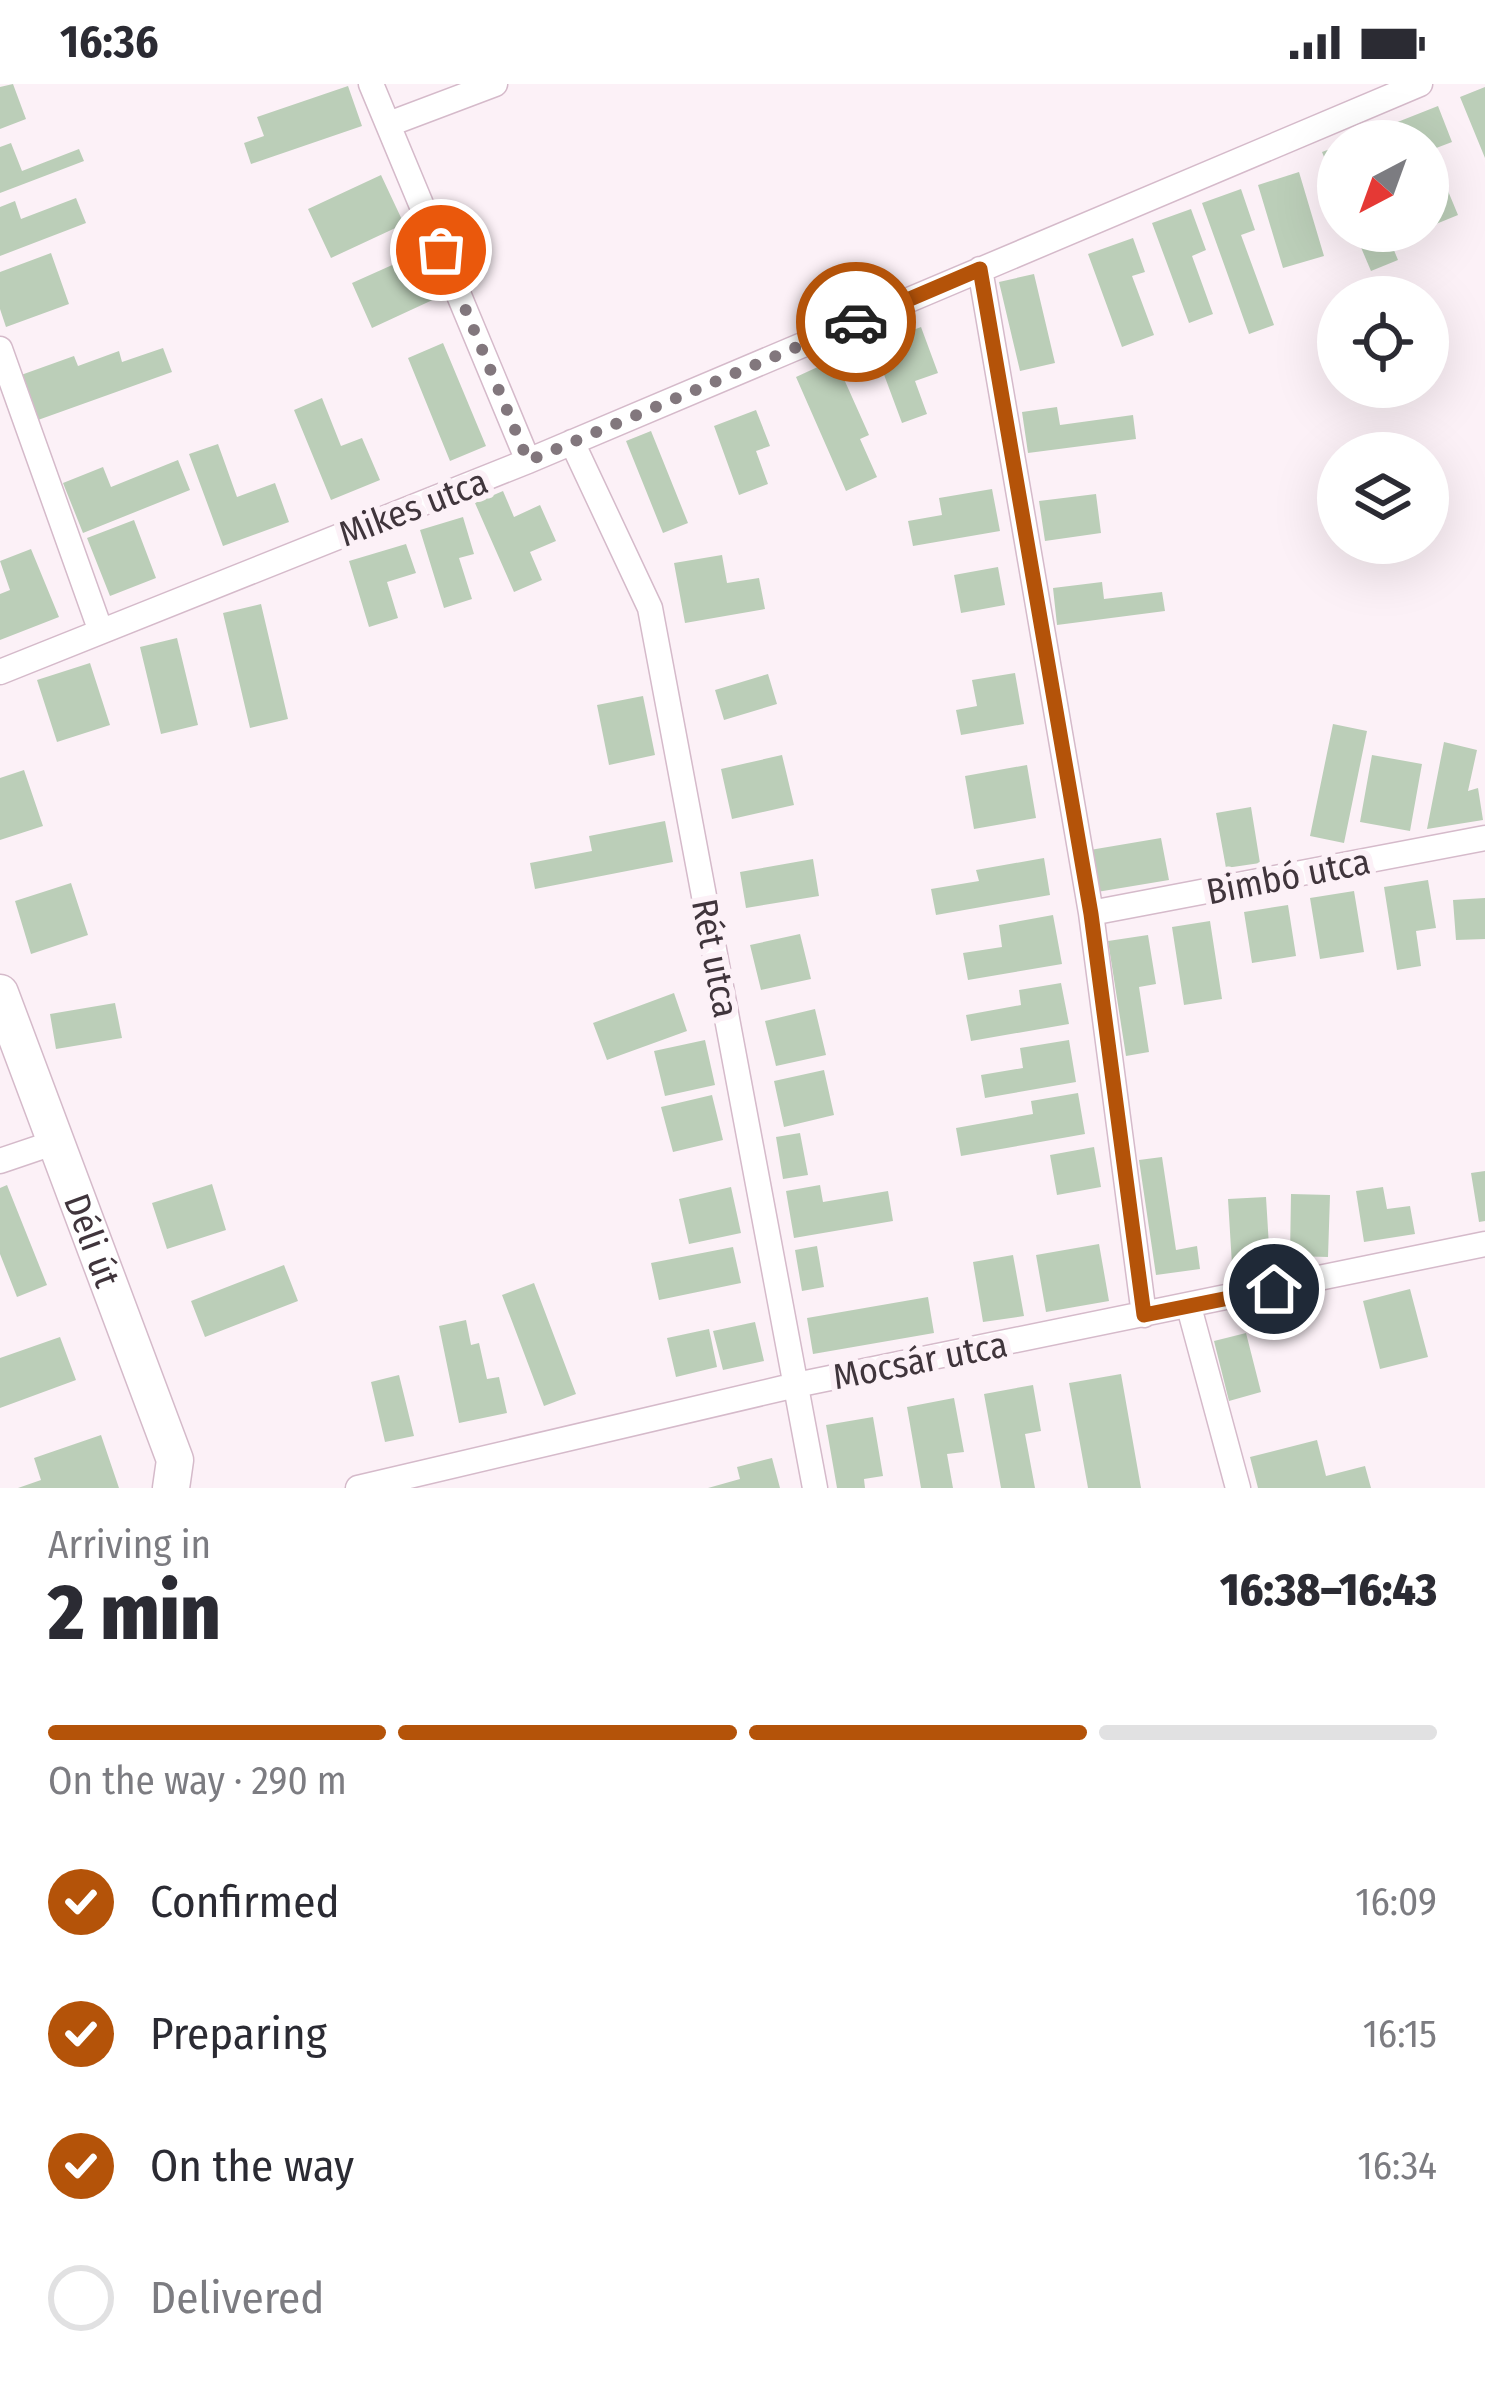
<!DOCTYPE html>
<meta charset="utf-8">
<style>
body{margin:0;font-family:"Fira Sans Condensed",sans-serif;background:#f7f7f7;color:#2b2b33;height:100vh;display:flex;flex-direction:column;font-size:45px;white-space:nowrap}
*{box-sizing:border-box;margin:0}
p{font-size:39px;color:#7c7c81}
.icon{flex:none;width:66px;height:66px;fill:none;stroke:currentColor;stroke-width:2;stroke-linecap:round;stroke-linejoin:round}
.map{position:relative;height:1404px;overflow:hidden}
.sheet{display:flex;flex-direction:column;background:#fff;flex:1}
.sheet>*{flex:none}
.needle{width:78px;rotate:221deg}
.controls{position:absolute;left:1317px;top:36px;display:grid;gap:24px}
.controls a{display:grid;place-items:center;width:132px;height:132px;border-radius:50%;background:#fff;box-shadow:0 12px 48px #0002;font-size:60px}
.pin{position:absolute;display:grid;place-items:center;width:102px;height:102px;color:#fff;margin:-51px;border:6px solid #fff;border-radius:50%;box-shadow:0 3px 12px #0007}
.courier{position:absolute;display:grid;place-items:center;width:120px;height:120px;margin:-60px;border:9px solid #b45309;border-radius:50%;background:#fff;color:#222;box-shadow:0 3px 15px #0007}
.summary em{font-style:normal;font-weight:800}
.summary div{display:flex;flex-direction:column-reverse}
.summary{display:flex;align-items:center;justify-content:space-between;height:204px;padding:0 48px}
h1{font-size:78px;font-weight:800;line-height:90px}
.bar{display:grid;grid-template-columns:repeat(4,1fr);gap:18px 12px;align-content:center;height:144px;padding:0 48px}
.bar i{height:15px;border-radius:9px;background:#e1e1e2}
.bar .current{background:#b45309}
.bar p{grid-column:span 4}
ol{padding:0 48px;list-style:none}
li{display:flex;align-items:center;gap:36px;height:132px}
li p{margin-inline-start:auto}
li .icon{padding:12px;border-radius:50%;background:#b45309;color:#fff;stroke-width:4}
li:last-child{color:#7c7c81}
li i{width:66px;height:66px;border:6px solid #e1e1e2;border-radius:50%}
.status{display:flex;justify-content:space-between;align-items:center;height:84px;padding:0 60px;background:#fff;direction:ltr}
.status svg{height:33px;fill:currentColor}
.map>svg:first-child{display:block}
</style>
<div class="status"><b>16:36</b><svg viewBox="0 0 49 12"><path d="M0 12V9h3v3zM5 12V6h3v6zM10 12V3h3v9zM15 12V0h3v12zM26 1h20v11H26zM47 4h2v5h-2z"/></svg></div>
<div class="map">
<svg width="1485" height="1404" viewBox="0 0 1485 1404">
<rect width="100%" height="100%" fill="#fcf1f7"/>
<path fill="#bbceb8" d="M13 0 26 35 0 45V3Z
M348 2 362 42 251 80 244 59 264 52 257 33Z
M1485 3V74L1460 13Z
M1438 22 1452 58 1431 66 1458 131 1436 140 1428 120V57H1402L1395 39Z
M11 59 22 87 79 65 84 77 0 109V63Z
M1338 62V107L1322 68Z
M1299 88 1324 172 1283 184 1258 101Z
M381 91 404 140 331 174 308 125Z
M1241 105 1255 146 1241 151 1274 241 1249 250 1202 119Z
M76 114 86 139 0 172V123L15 117 21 135Z
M1191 125 1206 166 1192 172 1213 230 1189 239 1152 139Z
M1354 147H1386L1398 176 1371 187Z
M1133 154 1145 188 1132 192 1154 251 1122 263 1088 170Z
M51 169 69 220 6 243 0 225V188Z
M419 169 439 213 372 244 352 199Z
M1034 190 1055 279 1020 287 999 198Z
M921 243 938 289 915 297 927 330 902 339 873 261Z
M443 259 486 362 450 377 408 274Z
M163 264 172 288 38 336 21 291 74 272 78 282 119 267 122 278Z
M835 275 869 351 860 355 877 393 846 407 796 293Z
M322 314 341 362 362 354 380 396 331 416 294 326Z
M1057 323 1060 341 1133 331 1136 355 1028 369 1022 328Z
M756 326 770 362 756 367 768 400 739 411 714 342Z
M651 347 688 439 663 449 626 357Z
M218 360 237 413 275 399 289 438 223 462 189 370Z
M178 376 190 406 83 449 63 399 103 383 111 403Z
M992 405 1000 447 913 462 908 437 942 431 939 414Z
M503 407 514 433 540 421 556 457 530 468 542 496 514 508 475 419Z
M1096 410 1101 449 1045 457 1039 417Z
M463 433 474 470 459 474 472 515 444 524 420 446Z
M134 436 156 494 110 512 87 454Z
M406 460 416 489 387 498 398 534 369 543 349 477Z
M31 465 59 533 0 556V510L10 506 0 477Z
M722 471 727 499 759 494 765 525 685 539 674 479Z
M998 483 1005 521 961 529 954 491Z
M1102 498 1104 515 1162 508 1165 527 1057 541 1053 504Z
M261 520 288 635 250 644 223 529Z
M177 554 198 641 161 650 140 563Z
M90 579 110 641 57 658 37 596Z
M1015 589 1024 640 961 651 956 626 977 622 972 596Z
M768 590 777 620 724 636 715 606Z
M643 612 655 671 609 681 597 621Z
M1333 640 1367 647 1344 759 1310 752Z
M1444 658 1477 666 1468 707 1478 704 1483 736 1427 745Z
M782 671 794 721 732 735 721 685Z
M1372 671 1422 680 1410 747 1360 738Z
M1027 681 1036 734 974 745 965 692Z
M24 686 43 742 0 756V694Z
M1251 723 1260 779 1226 784 1216 729Z
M665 737 673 778 535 805 530 779 592 767 589 752Z
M1161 754 1169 796 1097 808 1090 766Z
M1044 774 1050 811 936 831 931 805 979 797 976 786Z
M813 775 819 812 746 824 740 788Z
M1428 796 1436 844 1416 847 1421 882 1397 886 1384 803Z
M71 799 88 851 31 870 15 817Z
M1354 807 1364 868 1320 875 1310 814Z
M1485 814V855L1456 856 1453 816Z
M1288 821 1296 872 1252 879 1244 828Z
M1053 831 1062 880 968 896 963 869 1002 863 999 841Z
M1210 837 1222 915 1184 921 1172 843Z
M800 850 811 895 761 906 750 861Z
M1148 851 1156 900 1139 903 1149 968 1126 972 1108 857Z
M1061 899 1069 940 971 957 966 931 1021 921 1019 906Z
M674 909 687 947 607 976 593 939Z
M115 919 122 954 56 965 50 930Z
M815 925 826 971 776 982 765 937Z
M705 956 715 1001 665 1012 654 967Z
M1069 956 1076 998 985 1014 981 991 1023 984 1020 964Z
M824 986 834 1031 784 1043 774 997Z
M1078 1009 1085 1050 961 1072 956 1044 1033 1030 1031 1017Z
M712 1011 723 1056 673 1068 661 1023Z
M800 1049 808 1091 783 1095 776 1053Z
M1094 1063 1101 1103 1057 1111 1050 1071Z
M1162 1073 1176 1166 1197 1162 1200 1185 1156 1191 1139 1076Z
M1485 1087V1137L1479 1138 1471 1089Z
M212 1100 226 1146 167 1165 152 1119Z
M7 1101 47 1201 17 1213 0 1170V1104Z
M820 1101 823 1118 888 1107 893 1137 794 1154 786 1107Z
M731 1103 741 1149 689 1160 679 1115Z
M1383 1103 1387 1125 1410 1122 1415 1150 1364 1158 1356 1107Z
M1291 1110 1330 1111 1328 1173 1290 1172Z
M1266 1113 1270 1179 1232 1181 1228 1115Z
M1099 1160 1109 1217 1046 1228 1036 1171Z
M817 1162 824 1203 802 1207 795 1166Z
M733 1163 741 1199 659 1216 651 1179Z
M1013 1171 1024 1232 983 1238 973 1178Z
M284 1181 298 1217 205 1253 191 1217Z
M534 1199 576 1310 544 1322 502 1211Z
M1410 1205 1428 1273 1380 1285 1363 1217Z
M928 1213 934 1249 813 1270 807 1234Z
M466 1236 471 1261 479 1259 487 1295 499 1293 507 1329 459 1339 439 1242Z
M755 1238 764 1277 723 1286 713 1247Z
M709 1245 717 1283 676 1293 667 1254Z
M1246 1249 1261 1308 1229 1317 1214 1257Z
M60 1253 76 1296 0 1324V1274Z
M1121 1290 1141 1404H1088L1069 1299Z
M399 1291 414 1352 385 1358 371 1298Z
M1033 1301 1041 1347 1025 1350 1035 1404H1001L984 1310Z
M954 1314 964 1368 947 1370 953 1404H921L907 1323Z
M873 1333 883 1392 864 1395 865 1404H837L826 1341Z
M101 1351 119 1404H18L41 1396 34 1374Z
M1317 1356 1326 1392 1365 1382 1371 1404H1258L1250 1373Z
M772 1374 780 1404H708L740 1395 737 1383Z"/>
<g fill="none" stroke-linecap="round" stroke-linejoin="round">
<g stroke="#d5baca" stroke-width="27">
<path id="street" d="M371 0 528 377
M389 40 495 0
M980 185 1091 829 1144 1231
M0 265 100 545
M572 358 650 524 815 1404
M0 588 528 377 1420 0
M1091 829 1485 754
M0 1077 56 1058
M1189 1223 1238 1404
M358 1404 796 1301 1485 1160"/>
</g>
<g stroke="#d5baca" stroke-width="39">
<g id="secondary">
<path id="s1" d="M0 909 175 1376 171 1404"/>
</g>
</g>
<use href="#street" stroke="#fff" stroke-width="24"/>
<use href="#secondary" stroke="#fff" stroke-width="36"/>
</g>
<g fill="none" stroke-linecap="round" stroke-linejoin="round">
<path stroke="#82777d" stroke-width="12" stroke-dasharray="0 21.6" d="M441 166 528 377 856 238"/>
<path stroke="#b45309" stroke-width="15" d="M856 238 980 185 1091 830 1144 1231 1274 1205"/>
</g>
<g text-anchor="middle" stroke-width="12" stroke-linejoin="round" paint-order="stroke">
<g font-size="36" fill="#40353c" stroke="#fcf1f7">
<text transform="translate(413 423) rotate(-21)" y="13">Mikes utca</text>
<text transform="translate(1288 792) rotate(-11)" y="13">Bimbó utca</text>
<text transform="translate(716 874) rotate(79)" y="13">Rét utca</text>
<text dy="13" stroke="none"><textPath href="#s1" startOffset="264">Déli út</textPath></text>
<text transform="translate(920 1276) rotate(-11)" y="13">Mocsár utca</text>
</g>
</g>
</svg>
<div class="controls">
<a><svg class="needle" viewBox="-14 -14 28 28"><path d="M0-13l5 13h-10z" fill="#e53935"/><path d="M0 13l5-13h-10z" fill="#7c7c81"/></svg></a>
<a><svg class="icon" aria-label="locate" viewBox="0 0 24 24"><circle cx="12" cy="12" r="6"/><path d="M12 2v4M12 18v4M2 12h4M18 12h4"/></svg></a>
<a><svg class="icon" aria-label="layers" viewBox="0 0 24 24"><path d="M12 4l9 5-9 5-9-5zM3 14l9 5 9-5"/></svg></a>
</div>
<div class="pin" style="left:441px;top:166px;background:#ea580c"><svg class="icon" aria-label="bag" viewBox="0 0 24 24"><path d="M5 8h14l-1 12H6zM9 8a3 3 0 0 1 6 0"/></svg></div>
<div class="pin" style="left:1274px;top:1205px;background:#1f2937"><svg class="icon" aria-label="home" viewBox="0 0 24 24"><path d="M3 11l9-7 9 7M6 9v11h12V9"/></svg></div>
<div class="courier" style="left:856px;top:238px"><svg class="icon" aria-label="car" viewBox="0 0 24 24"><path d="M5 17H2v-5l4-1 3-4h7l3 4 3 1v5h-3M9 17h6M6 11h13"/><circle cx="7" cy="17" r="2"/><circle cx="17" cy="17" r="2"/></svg></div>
</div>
<section class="sheet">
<div class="summary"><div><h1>2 min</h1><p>Arriving in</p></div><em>16:38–16:43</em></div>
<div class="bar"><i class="current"></i><i class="current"></i><i class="current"></i><i></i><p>On the way · 290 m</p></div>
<ol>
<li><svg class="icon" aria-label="check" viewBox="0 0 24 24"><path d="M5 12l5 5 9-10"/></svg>Confirmed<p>16:09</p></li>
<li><svg class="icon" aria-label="check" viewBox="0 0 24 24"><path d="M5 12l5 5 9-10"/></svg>Preparing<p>16:15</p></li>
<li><svg class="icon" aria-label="check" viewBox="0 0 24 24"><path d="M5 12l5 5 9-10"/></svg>On the way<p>16:34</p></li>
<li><i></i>Delivered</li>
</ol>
</section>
